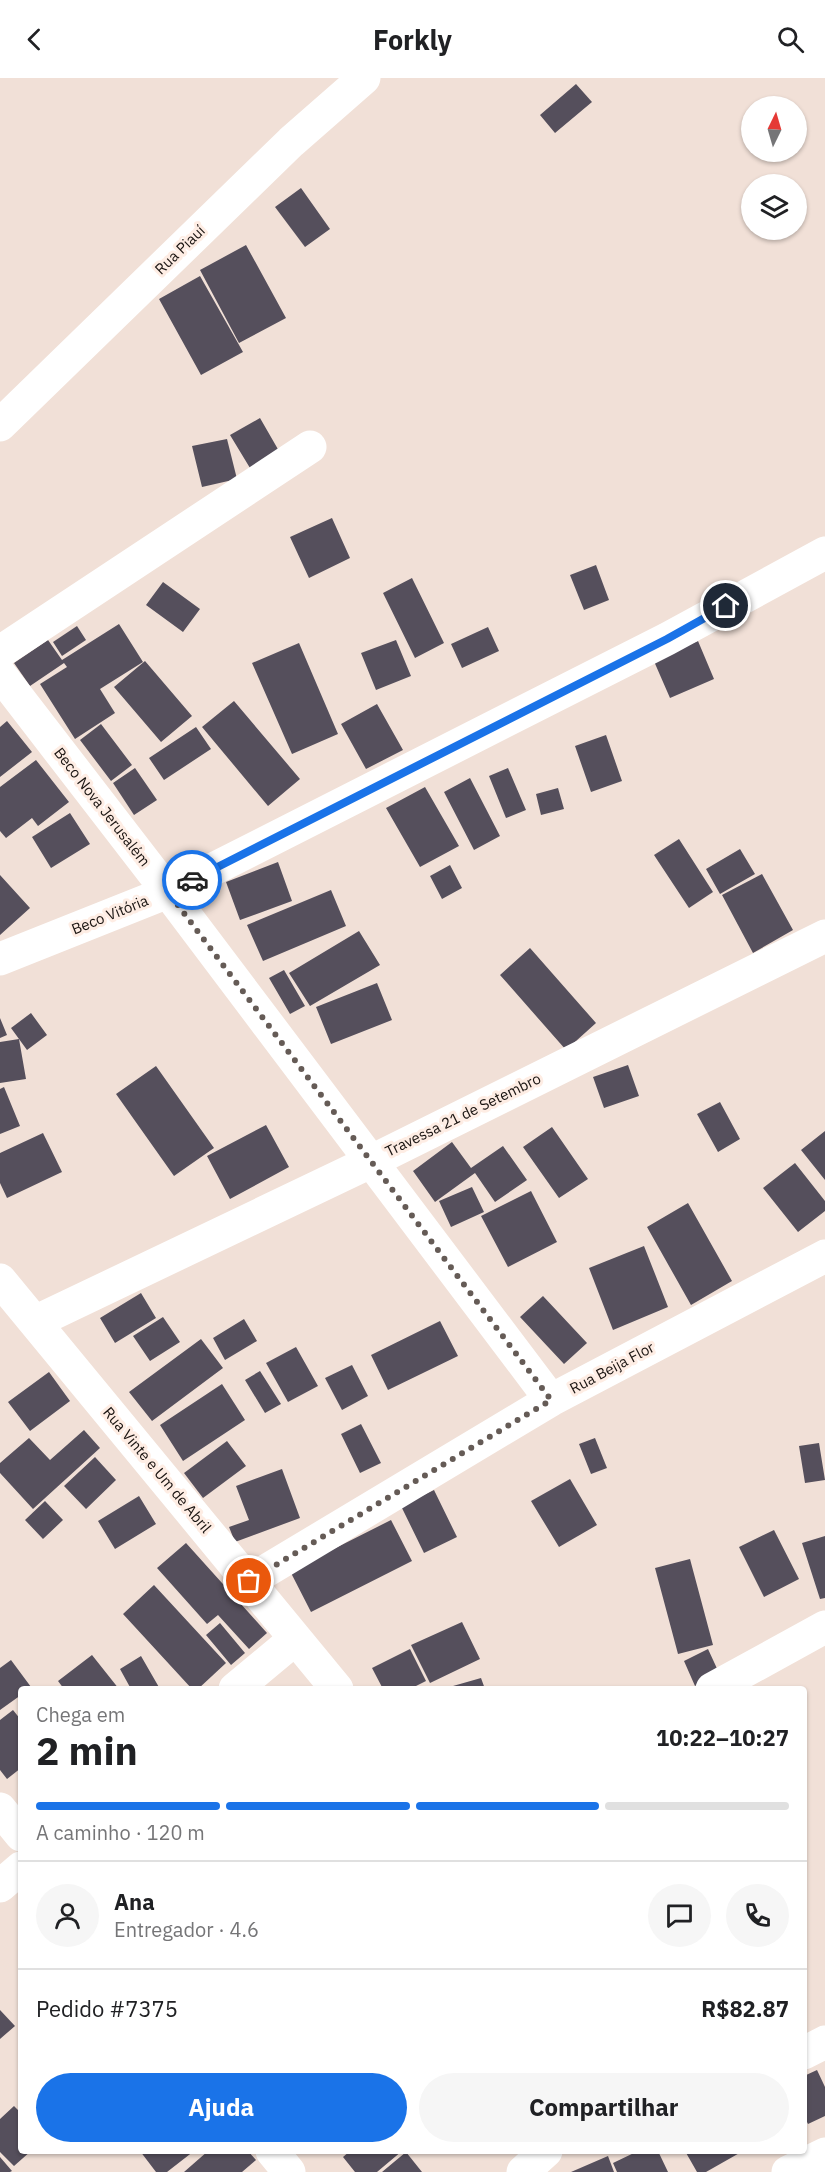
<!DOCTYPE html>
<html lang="pt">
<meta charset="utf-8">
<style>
body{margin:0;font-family:"IBM Plex Sans",sans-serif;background:#f6f6f6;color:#202124;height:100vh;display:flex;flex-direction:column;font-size:22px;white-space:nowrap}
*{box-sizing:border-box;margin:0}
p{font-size:20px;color:#757577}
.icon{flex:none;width:33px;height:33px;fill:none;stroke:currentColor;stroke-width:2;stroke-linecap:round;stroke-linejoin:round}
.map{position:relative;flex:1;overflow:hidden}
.details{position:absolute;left:18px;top:1608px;width:789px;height:468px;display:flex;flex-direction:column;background:#fff;border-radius:6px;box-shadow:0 2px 4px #0004}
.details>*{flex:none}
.needle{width:39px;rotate:5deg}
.tools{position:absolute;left:741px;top:18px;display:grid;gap:12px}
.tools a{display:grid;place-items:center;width:66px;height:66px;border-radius:50%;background:#fff;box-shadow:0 2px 4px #0004;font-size:30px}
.pin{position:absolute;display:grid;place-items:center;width:51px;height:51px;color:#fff;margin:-26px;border:3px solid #fff;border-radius:50%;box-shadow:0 2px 6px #0007}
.courier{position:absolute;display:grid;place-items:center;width:60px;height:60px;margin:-30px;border:4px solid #1a73e8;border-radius:50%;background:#fff;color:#222;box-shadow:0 2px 8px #0007}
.head em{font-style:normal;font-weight:800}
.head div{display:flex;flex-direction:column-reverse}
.head{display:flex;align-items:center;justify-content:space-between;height:102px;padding:0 18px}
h1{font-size:39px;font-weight:800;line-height:45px}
.bar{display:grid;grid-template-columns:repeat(4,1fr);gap:9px 6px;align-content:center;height:72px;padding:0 18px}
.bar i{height:8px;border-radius:4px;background:#e0e0e0}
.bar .on{background:#1a73e8}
.bar p{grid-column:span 4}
.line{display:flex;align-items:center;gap:15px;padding:0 18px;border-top:2px solid #e0e0e0}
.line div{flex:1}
.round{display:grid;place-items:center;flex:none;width:63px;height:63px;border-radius:32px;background:#f6f6f6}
.cta{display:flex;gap:12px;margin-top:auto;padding:12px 18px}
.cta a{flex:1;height:69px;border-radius:36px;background:#1a73e8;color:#fff;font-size:24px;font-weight:800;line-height:69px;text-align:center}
.cta a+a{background:#f6f6f6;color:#202124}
header{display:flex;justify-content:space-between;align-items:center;height:78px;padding:0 18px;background:#fff;font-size:27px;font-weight:800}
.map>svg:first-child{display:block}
</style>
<header><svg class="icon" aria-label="back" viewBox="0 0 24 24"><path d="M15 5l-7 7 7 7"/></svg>Forkly<svg class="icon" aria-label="search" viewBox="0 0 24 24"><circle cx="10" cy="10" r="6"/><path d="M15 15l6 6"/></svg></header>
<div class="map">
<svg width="825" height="2094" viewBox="0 0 825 2094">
<rect width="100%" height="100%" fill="#f1e0d7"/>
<path fill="#554f5c" d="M576 6 592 24 555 55 540 37Z
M301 110 330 151 305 169 275 129Z
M246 167 286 240 239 265 200 192Z
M200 198 243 274 201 297 159 221Z
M260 340 279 373 250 390 230 357Z
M227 361 237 401 202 409 192 368Z
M332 440 350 480 309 500 290 459Z
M596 487 609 522 584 532 570 497Z
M412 500 444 565 415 580 383 515Z
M163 504 200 531 183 554 146 527Z
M119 546 143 584 100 611 115 635 75 661 40 606 67 589 64 585 30 608 14 585 48 562 62 582Z
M77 548 86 562 62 578 53 564Z
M488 549 499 573 462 590 451 566Z
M396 562 411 598 376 612 361 575Z
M698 563 714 601 670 620 653 581Z
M299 565 338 656 292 676 252 585Z
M145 583 192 638 161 664 114 609Z
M234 623 300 701 268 728 202 649Z
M377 626 403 672 366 691 341 646Z
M7 643 32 674 0 699V649Z
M101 646 132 687 111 703 80 662Z
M196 649 211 671 164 702 149 680Z
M606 657 622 703 591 714 575 668Z
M36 682 69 724 38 748 32 740 6 760 0 753V709Z
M135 690 157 722 134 737 113 705Z
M508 690 526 732 506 740 489 698Z
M470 700 500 758 474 772 444 714Z
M425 709 459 768 420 789 386 730Z
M558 710 564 731 541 737 536 716Z
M70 735 90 766 51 790 32 759Z
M679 761 713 814 689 830 654 777Z
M740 771 755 796 720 816 706 791Z
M278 784 292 823 240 842 226 804Z
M450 787 462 810 442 821 430 798Z
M762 796 793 852 753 875 722 817Z
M0 797 30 830 0 857Z
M331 812 346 848 263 883 247 847Z
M359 853 380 887 310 928 289 895Z
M530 870 596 945 566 972 500 897Z
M284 892 305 928 290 936 269 900Z
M377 905 392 942 331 966 316 929Z
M31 935 47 957 27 972 19 961 26 1001 0 1005V964L19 961 11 950Z
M0 940 7 957 0 960Z
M628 987 639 1018 604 1030 593 999Z
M156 988 214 1070 174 1098 116 1016Z
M4 1009 20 1048 0 1056V1011Z
M720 1024 740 1061 718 1074 697 1036Z
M266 1047 289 1089 230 1121 207 1078Z
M552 1049 588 1101 559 1120 523 1069Z
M825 1053V1102L801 1072Z
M43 1055 62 1094 7 1120 0 1105V1075Z
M452 1064 471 1090 503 1068 527 1102 495 1124 475 1095 435 1124 413 1093Z
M795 1085 825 1123V1133L798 1154 763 1110Z
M472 1109 484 1134 451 1149 439 1123Z
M531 1113 557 1164 508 1189 481 1138Z
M688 1125 732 1203 691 1227 647 1149Z
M644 1168 668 1229 613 1252 589 1190Z
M141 1215 156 1240 115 1265 100 1240Z
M543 1218 587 1265 564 1286 520 1239Z
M163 1239 180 1264 150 1283 133 1258Z
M244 1241 257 1263 225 1282 213 1260Z
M440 1243 458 1278 388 1312 371 1277Z
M201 1261 223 1290 152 1343 129 1314Z
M296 1269 318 1308 288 1324 266 1285Z
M352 1287 368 1318 342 1332 325 1300Z
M260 1293 281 1326 265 1335 245 1302Z
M49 1294 70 1323 30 1353 8 1324Z
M222 1306 245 1342 183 1383 160 1347Z
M361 1346 381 1385 360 1395 341 1356Z
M84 1352 100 1370 33 1431 0 1395V1385L29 1360 50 1382Z
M595 1360 607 1390 591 1396 579 1366Z
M227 1363 246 1388 203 1420 184 1395Z
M819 1365 825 1402 805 1405 799 1368Z
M95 1379 116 1402 86 1431 64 1408Z
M282 1391 300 1440 235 1464 229 1449 249 1442 236 1408Z
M570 1401 597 1447 559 1469 531 1423Z
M434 1412 457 1459 424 1475 401 1428Z
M139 1418 156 1446 115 1471 98 1443Z
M45 1423 63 1442 43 1461 25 1442Z
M391 1442 412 1483 311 1534 290 1493Z
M774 1452 799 1501 764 1519 739 1469Z
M825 1458V1520L820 1521 802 1465Z
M186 1465 267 1555 249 1571 218 1537 207 1546 157 1490Z
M690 1481 713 1567 678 1576 655 1490Z
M154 1507 226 1585 198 1611H192L123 1536Z
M462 1544 480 1581 430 1605 411 1567Z
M220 1545 245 1575 231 1587 206 1557Z
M410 1571 426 1603 410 1611H383L372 1590Z
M708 1571 720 1597 695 1608 684 1583Z
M92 1577 119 1611H64L58 1603Z
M141 1578 160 1611H131L120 1591Z
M11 1582 31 1609 21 1611V1617L0 1632V1590Z
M481 1600 485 1611H447L446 1610Z
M13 1632 21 1642V1690L7 1701 0 1692V1642Z
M0 1932 15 1948 0 1961Z
M817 1992 825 2009V2038L808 2046 804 2038V1998Z
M14 2028 21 2035V2073H31L14 2088 0 2074V2041Z
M140 2073H194L167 2094H156Z
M208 2073H248L256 2082 242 2094H184Z
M350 2073H402L377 2094H355L343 2079Z
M638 2073H658L668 2094H617L613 2085Z
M685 2073H743L706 2094H697Z
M406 2074 422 2094H382Z
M608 2078 614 2094H571Z
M0 2079 12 2093 10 2094H0Z"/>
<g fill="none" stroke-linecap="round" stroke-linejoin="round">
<path stroke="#fff" stroke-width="33" d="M0 347 291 64 364 0
M0 574 310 369
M0 596 168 814 551 1322
M0 881 168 814 667 561 825 475
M0 1202 337 1611
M35 1244 370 1084 825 858
M249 1503 551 1322 825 1178
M235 1611 295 1561
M712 1611 825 1549
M0 1731 21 1757
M0 1808 21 1790
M804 1975 825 1964
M272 2073 289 2094
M523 2094 546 2073
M788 2094 825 2076"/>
</g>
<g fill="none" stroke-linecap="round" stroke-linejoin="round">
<path stroke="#655b56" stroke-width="6" stroke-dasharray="0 10.8" d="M192 802 168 814 551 1322 249 1503"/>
<path stroke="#1a73e8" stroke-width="8" d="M192 802 667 561 726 528"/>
</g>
<g text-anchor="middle" stroke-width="6" stroke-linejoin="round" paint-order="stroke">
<g font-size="15" fill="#1a1411" stroke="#feede4">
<text transform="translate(180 172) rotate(-44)" y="5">Rua Piauí</text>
<text transform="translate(102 729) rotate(52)" y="5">Beco Nova Jerusalém</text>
<text transform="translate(110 837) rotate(-22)" y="5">Beco Vitória</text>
<text transform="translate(463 1037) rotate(-26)" y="5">Travessa 21 de Setembro</text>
<text transform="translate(612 1290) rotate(-28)" y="5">Rua Beija Flor</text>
<text transform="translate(157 1392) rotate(50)" y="5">Rua Vinte e Um de Abril</text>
</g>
</g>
</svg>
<div class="tools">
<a><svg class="needle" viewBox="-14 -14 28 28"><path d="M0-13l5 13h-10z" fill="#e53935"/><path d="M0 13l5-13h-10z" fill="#757577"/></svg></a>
<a><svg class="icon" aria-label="layers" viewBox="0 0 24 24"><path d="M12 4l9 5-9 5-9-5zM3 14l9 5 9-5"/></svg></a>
</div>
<div class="pin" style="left:249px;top:1503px;background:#ea580c"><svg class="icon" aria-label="bag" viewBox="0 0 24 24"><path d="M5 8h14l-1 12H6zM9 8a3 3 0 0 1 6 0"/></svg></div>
<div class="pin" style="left:726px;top:528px;background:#1f2937"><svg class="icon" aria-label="home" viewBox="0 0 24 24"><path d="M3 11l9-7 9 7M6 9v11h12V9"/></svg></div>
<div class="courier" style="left:192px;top:802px"><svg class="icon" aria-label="car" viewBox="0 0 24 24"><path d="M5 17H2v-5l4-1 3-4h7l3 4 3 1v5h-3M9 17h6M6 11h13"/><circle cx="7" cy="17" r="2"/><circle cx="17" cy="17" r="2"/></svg></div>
<section class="details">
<div class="head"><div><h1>2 min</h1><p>Chega em</p></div><em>10:22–10:27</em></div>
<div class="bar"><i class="on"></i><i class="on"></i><i class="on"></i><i></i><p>A caminho · 120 m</p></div>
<div class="line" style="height:108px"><a class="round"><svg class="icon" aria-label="person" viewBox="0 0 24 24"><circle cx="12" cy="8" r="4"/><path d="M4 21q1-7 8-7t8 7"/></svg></a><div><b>Ana</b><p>Entregador · 4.6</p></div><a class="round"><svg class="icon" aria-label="chat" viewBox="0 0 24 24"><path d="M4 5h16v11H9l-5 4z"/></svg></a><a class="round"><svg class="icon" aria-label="phone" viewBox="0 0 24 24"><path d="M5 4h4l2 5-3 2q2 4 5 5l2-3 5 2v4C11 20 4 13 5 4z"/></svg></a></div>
<div class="line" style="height:78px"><div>Pedido #7375</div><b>R$82.87</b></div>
<div class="cta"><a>Ajuda</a><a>Compartilhar</a></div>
</section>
</div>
